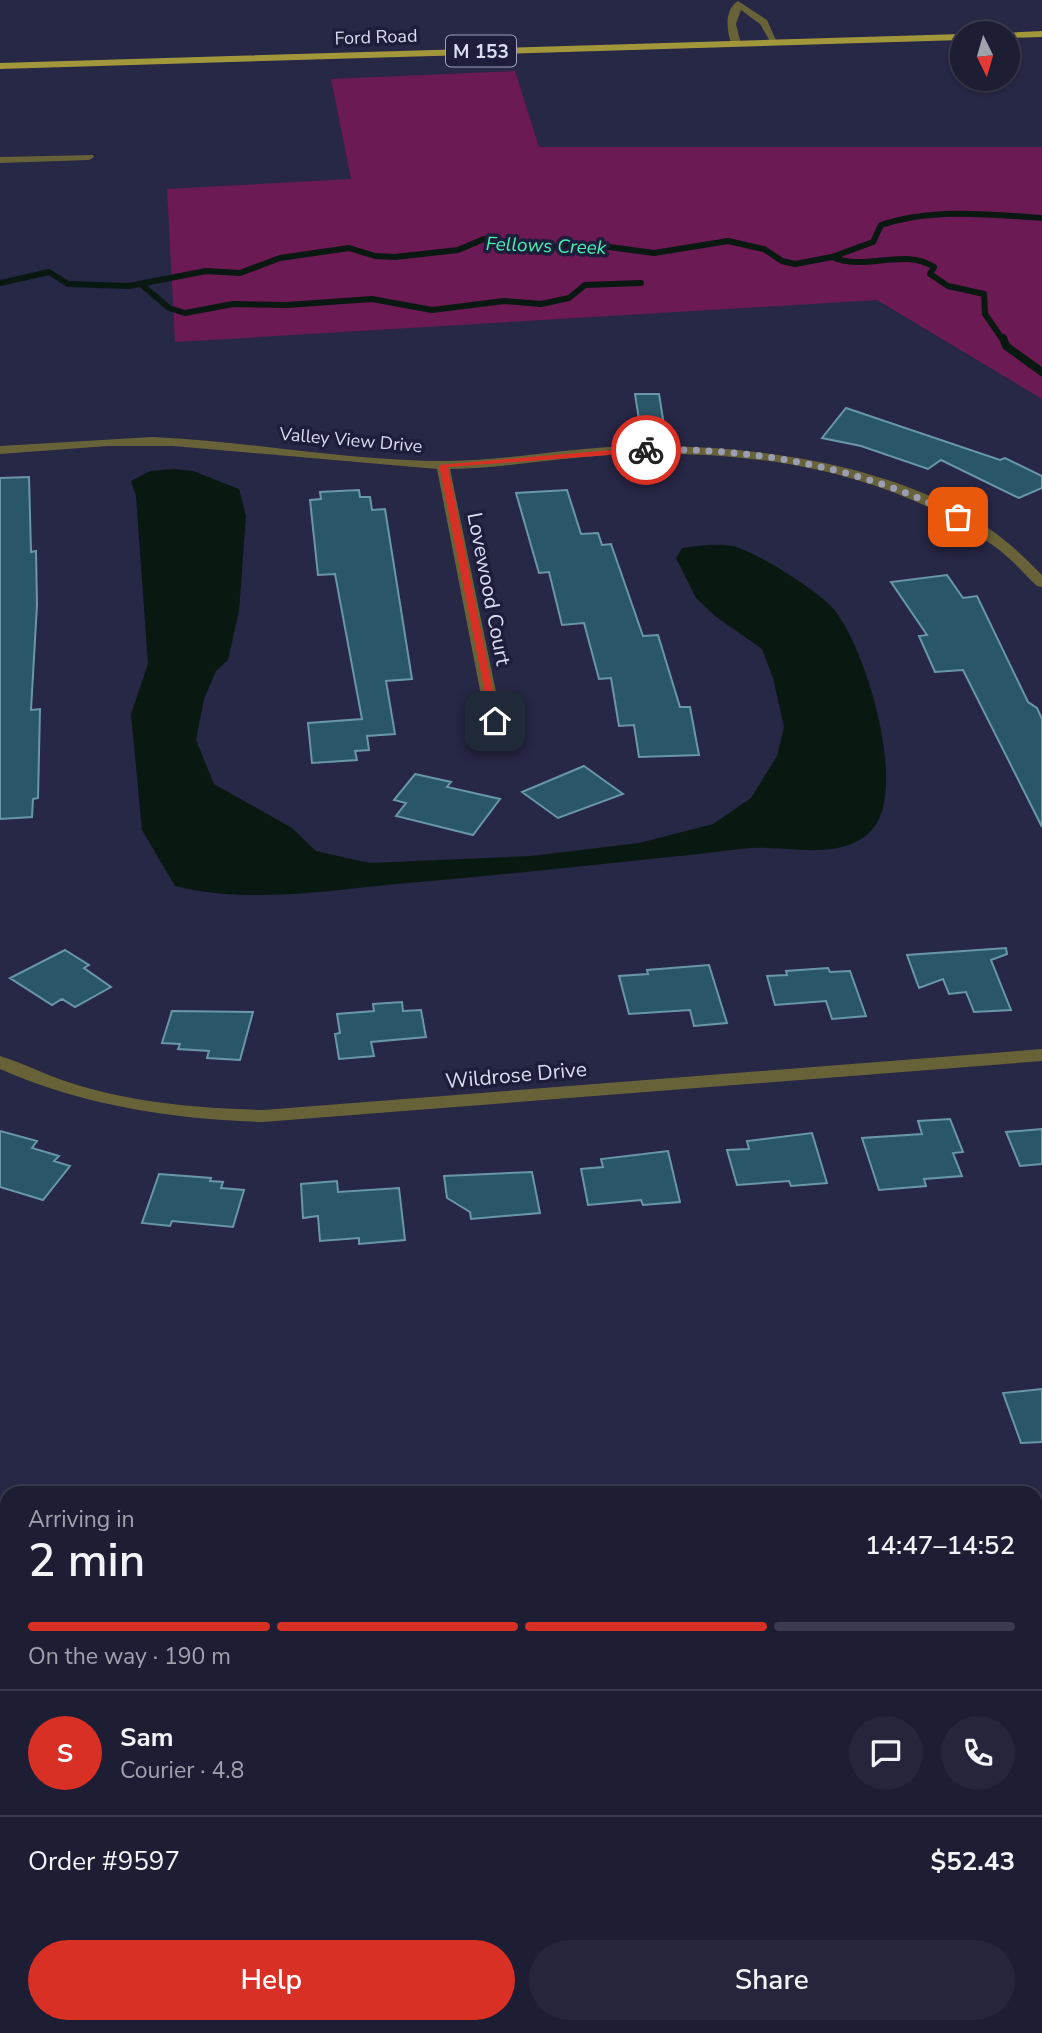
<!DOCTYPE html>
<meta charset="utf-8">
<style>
body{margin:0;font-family:"Nunito Sans",sans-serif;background:#25263c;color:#f1f3f6;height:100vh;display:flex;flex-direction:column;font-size:26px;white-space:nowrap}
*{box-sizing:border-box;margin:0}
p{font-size:23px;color:#a0a2ac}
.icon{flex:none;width:38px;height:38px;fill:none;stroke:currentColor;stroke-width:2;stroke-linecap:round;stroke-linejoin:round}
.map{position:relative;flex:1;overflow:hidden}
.sheet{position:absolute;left:0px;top:1486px;width:1043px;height:548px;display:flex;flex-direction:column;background:#1d1d34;border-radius:21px 21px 0 0;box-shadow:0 2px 5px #0004,0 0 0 2px #3b3b4f}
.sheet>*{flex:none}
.needle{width:46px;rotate:175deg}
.tools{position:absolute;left:950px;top:21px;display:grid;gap:14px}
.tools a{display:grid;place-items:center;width:70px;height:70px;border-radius:50%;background:#1d1d34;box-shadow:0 2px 5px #0004,0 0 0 2px #3b3b4f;font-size:35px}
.pin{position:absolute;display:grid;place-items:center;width:60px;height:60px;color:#fff;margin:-30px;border-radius:14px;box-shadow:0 4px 10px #0006}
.courier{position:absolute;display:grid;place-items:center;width:70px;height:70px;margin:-35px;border:5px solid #d93025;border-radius:50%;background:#fff;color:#222;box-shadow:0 2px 9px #0007}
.overview em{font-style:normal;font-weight:600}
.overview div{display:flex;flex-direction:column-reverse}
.overview{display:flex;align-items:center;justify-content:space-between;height:119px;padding:0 28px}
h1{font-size:46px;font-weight:600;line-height:52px}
.bar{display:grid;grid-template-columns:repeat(4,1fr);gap:10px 7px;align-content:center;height:84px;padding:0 28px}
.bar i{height:9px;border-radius:5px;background:#3b3b4f}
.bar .on{background:#d93025}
.bar p{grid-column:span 4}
.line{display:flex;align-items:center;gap:18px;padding:0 28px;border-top:2px solid #3b3b4f}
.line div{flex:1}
.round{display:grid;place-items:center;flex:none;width:74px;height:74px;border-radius:37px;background:#25263c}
.action{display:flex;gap:14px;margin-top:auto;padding:14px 28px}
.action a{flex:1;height:80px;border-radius:42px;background:#d93025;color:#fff;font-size:28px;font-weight:600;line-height:80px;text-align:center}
.action a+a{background:#25263c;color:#f1f3f6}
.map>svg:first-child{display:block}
</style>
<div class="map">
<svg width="1042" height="2033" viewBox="0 0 1042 2033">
<rect width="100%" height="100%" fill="#272746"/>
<path fill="#6b1a53" d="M515 71 539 147H1042V399L877 300 175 342 167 189 351 179 331 79Z"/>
<path fill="#091912" d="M174 469 193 471 239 489 246 516 239 611 228 660 216 671 204 699 196 740 214 784 292 828 316 851 369 863 531 856 639 843 713 824 751 798 777 756 784 727 773 678 762 649 715 616 696 598 676 558 682 548C698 546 717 543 732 546 757 552 815 589 832 607 865 644 911 793 870 832 840 861 790 846 752 848 737 849 722 851 708 853 604 864 500 875 397 884 323 891 247 904 175 886L142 830 131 714 148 664 136 496 131 481 150 471Z"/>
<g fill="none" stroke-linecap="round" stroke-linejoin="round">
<path stroke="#091912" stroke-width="6" d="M832 257C866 272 902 247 934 267L930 274 948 286 984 294 985 314 1003 340
M0 283 49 272 68 284 129 286 206 271 240 273 280 258 349 248 375 256 395 257 458 250 484 239 537 248 602 246 654 253 728 241 764 249 782 261 795 264 832 257 873 242 881 225C930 208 991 214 1042 218
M141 284 169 308 185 313 233 304 287 305 372 299 432 310 504 301 541 304 569 298 585 285 641 283"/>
<path stroke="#091912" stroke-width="8" d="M1003 338 1006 346 1042 372"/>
</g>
<path fill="#2a5767" stroke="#6997a8" stroke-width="2" d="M635 394H659L663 419 639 420Z
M846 408 1000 460 1005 458 1042 476V488L1019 498 941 460 928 469 861 446 822 438Z
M29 477 31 552 36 551 37 605 31 710 40 709 38 798 33 799 32 817 0 819V478Z
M359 490 360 497H370L372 510 385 509 412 679 386 681 395 734 367 736 369 750 355 751 357 760 312 763 308 723 362 719 335 574 318 575 310 500 321 499 320 492Z
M567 490 581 534 598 533 602 545 611 544 643 636 658 635 680 707H690L699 755 639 757 634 725 619 726 611 678 599 679 584 623 562 625 549 572 539 573 516 493Z
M947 575 963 598 977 596 1028 702 1037 708 1042 719V827L963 670 935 672 919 636 927 635 891 582Z
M584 766 623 794 558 818 522 792Z
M415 774 451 782 447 787 500 799 473 835 396 816 406 803 394 800Z
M1006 948 1007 954 991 960 1011 1010 974 1012 966 992 949 994 943 979 919 988 907 955Z
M65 950 89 965 84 968 111 987 75 1007 62 999 52 1005 10 978Z
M709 965 727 1023 694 1026 690 1010 629 1014 619 976 648 974 647 970Z
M828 968 830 972 850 971 866 1016 832 1019 826 1001 775 1005 767 976 787 975 786 971Z
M402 1002 403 1011 421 1010 426 1037 371 1042 374 1056 339 1059 335 1034 340 1033 337 1014 374 1011 373 1004Z
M172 1011 253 1012 240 1060 207 1058 209 1051 178 1049 180 1044 162 1043Z
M950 1119 963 1152 953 1153 962 1176 924 1179 926 1186 879 1190 862 1138 922 1134 918 1121Z
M1042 1129V1164L1020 1166 1006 1132Z
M0 1131 37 1141 32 1148 59 1156 54 1161 70 1166 43 1200 0 1187Z
M812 1133 827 1183 791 1186 789 1181 737 1185 727 1150 749 1149 747 1141Z
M668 1151 680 1202 643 1205 641 1200 588 1205 581 1169 603 1167 601 1159Z
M532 1172 540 1213 471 1219 470 1212 447 1198 444 1176Z
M159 1174 211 1178 210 1181 223 1182 221 1188 244 1190 233 1227 172 1221 170 1226 142 1223Z
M337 1181 338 1192 399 1188 405 1240 359 1244V1238L320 1241 318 1216 303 1218 301 1184Z
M1042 1389V1442L1021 1443 1003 1393Z"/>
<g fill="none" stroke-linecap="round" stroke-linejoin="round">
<path fill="#676238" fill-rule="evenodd" d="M738 1 767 20 778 45H772L760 24 741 10 736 24 741 44 732 46C727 32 723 11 738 1Z
M93 155 94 157 89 160 0 163V157Z
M152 437C250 441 348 461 446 461 501 461 555 450 609 447 734 441 908 460 1008 543 1020 553 1031 564 1042 575V587L1037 586C1023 573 1010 557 994 546 884 467 742 448 609 455 556 458 504 468 450 469L502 721 494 726 486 721 437 469 173 446H108L0 454V446Z
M1042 1049V1061L263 1122C172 1119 84 1106 0 1069V1056C24 1063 47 1076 71 1083 133 1103 198 1108 263 1110Z
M1042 1996V2018L1036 2019V1997Z
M824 2026H899L896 2033H821Z"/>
<path fill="#a2973a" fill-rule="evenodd" d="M1042 31V37L1008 38V33H1004Z
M962 34V40L0 69V63Z"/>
</g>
<path fill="#d93025" d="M646 447 649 452 448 467 499 721 491 723 439 465Z"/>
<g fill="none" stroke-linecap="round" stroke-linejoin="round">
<path stroke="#9b9db4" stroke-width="7" stroke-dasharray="0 12.6" d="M646 450C751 447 864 467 958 517"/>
</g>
<g text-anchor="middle" stroke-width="7" stroke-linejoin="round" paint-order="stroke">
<g font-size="18" fill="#dadcf0" stroke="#1e1d3b">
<text transform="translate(376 37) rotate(-2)" y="6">Ford Road</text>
<text transform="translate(351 440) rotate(5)" y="6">Valley View Drive</text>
</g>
<rect fill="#1e1d3b" stroke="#a2a3ba" stroke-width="2" x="446" y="35.5" width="70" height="31" rx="5"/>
<g font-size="19" font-weight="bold" fill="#dadcf0">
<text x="481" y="58">M 153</text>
</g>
<g font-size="19" font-style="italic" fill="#4af0af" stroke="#1e1d3b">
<text transform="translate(546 245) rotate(2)" y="7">Fellows Creek</text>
</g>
<g font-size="21" fill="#dadcf0" stroke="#1e1d3b">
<text transform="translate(489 589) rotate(79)" y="7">Lovewood Court</text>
<text transform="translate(516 1075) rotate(-5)" y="7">Wildrose Drive</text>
</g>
</g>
</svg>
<div class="tools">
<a><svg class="needle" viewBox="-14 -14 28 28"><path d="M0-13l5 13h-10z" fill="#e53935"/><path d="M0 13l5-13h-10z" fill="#a0a2ac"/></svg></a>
</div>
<div class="pin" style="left:958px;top:517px;background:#ea580c"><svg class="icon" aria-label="bag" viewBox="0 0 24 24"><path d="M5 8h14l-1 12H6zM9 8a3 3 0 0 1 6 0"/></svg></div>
<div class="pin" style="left:495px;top:721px;background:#1f2937"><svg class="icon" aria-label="home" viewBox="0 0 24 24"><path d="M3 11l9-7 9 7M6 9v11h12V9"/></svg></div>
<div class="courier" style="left:646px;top:450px"><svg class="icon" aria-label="bike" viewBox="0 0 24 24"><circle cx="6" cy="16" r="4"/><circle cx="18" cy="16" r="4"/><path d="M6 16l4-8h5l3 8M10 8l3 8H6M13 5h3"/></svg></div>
<section class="sheet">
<div class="overview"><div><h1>2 min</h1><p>Arriving in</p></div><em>14:47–14:52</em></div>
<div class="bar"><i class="on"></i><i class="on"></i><i class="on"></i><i></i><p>On the way · 190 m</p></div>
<div class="line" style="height:126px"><b class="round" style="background:#d93025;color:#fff">S</b><div><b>Sam</b><p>Courier · 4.8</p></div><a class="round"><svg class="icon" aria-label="chat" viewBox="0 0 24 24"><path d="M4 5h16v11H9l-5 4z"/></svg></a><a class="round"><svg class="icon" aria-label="phone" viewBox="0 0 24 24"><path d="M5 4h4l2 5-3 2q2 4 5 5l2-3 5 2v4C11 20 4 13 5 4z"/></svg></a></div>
<div class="line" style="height:91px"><div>Order #9597</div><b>$52.43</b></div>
<div class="action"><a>Help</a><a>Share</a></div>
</section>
</div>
